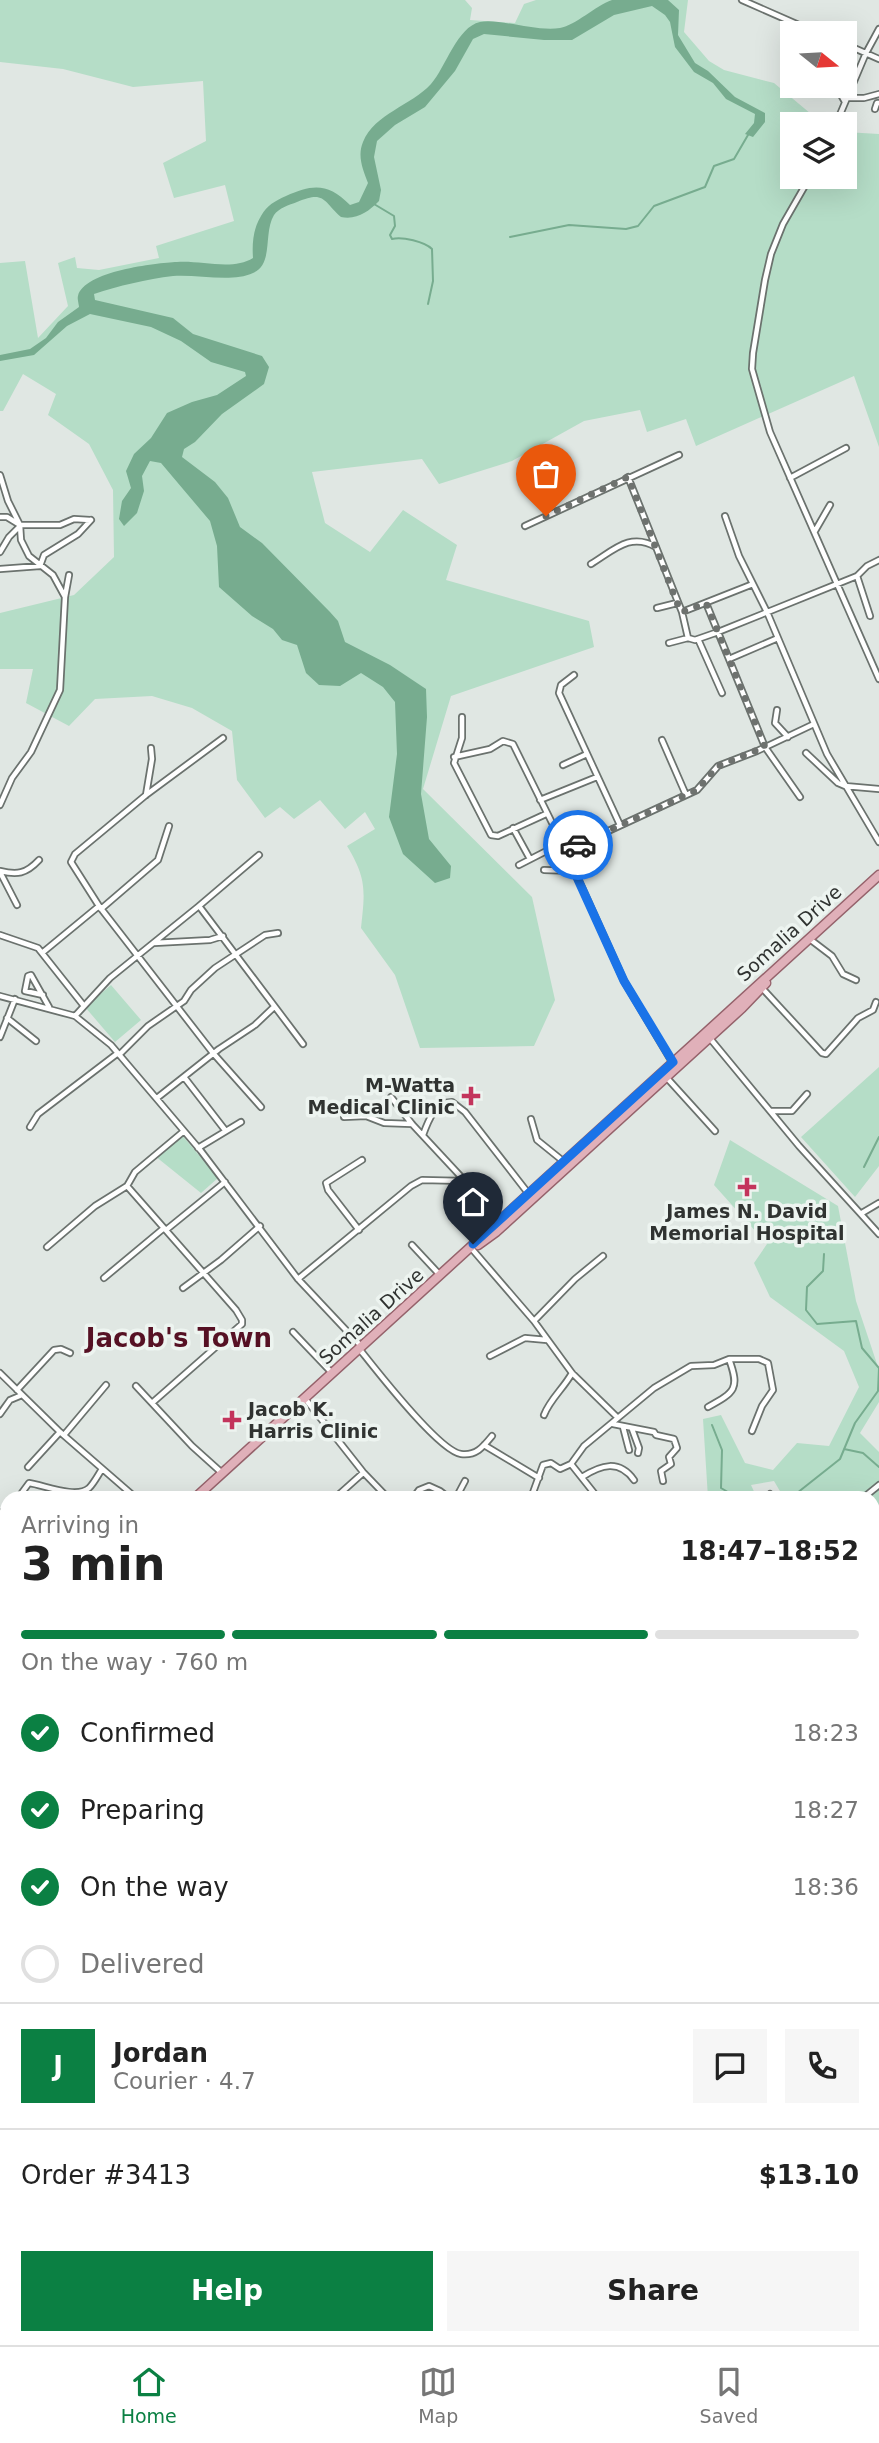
<!DOCTYPE html>
<meta charset="utf-8">
<style>
body{margin:0;font-family:"DejaVu Sans",sans-serif;background:#f6f6f6;color:#222;height:100vh;display:flex;flex-direction:column;font-size:26px;white-space:nowrap}
*{box-sizing:border-box;margin:0}
p{font-size:23px;color:#767676}
.icon{flex:none;width:38px;height:38px;fill:none;stroke:currentColor;stroke-width:2;stroke-linecap:round;stroke-linejoin:round}
.map{position:relative;flex:1;overflow:hidden}
.panel{position:absolute;left:0px;top:1491px;width:880px;height:854px;display:flex;flex-direction:column;background:#fff;border-radius:21px 21px 0 0;box-shadow:0 7px 28px #0002}
.panel>*{flex:none}
.needle{width:46px;rotate:108deg}
.buttons{position:absolute;left:780px;top:21px;display:grid;gap:14px}
.buttons a{display:grid;place-items:center;width:77px;height:77px;border-radius:0px;background:#fff;box-shadow:0 7px 28px #0002;font-size:35px}
.pin{position:absolute;display:grid;place-items:center;width:60px;height:60px;color:#fff;margin:-72px -30px;border-radius:50% 50% 50% 0;rotate:-45deg;box-shadow:0 0 7px #0007}
.pin .icon{rotate:45deg}
.courier{position:absolute;display:grid;place-items:center;width:70px;height:70px;margin:-35px;border:5px solid #1a73e8;border-radius:50%;background:#fff;color:#222;box-shadow:0 2px 9px #0007}
.headline em{font-style:normal;font-weight:600}
.headline div{display:flex;flex-direction:column-reverse}
.headline{display:flex;align-items:center;justify-content:space-between;height:119px;padding:0 21px}
h1{font-size:46px;font-weight:600;line-height:52px}
.bar{display:grid;grid-template-columns:repeat(4,1fr);gap:10px 7px;align-content:center;height:84px;padding:0 21px}
.bar i{height:9px;border-radius:5px;background:#e0e0e0}
.bar .selected{background:#0b8043}
.bar p{grid-column:span 4}
.line{display:flex;align-items:center;gap:18px;padding:0 21px;border-top:2px solid #e0e0e0}
.line div{flex:1}
.round{display:grid;place-items:center;flex:none;width:74px;height:74px;border-radius:0px;background:#f6f6f6}
ol{padding:0 21px;list-style:none}
li{display:flex;align-items:center;gap:21px;height:77px}
li p{margin-inline-start:auto}
li .icon{padding:7px;border-radius:50%;background:#0b8043;color:#fff;stroke-width:4}
li:last-child{color:#767676}
li i{width:38px;height:38px;border:4px solid #e0e0e0;border-radius:50%}
.primary-button{display:flex;gap:14px;margin-top:auto;padding:14px 21px}
.primary-button a{flex:1;height:80px;border-radius:0px;background:#0b8043;color:#fff;font-size:28px;font-weight:600;line-height:80px;text-align:center}
.primary-button a+a{background:#f6f6f6;color:#222}
.tab-bar{display:flex;justify-content:space-around;align-items:center;height:98px;border-top:2px solid #e0e0e0;background:#fff;font-size:19px;color:#767676}
.tab-bar a{display:grid;justify-items:center;gap:4px}
.tab-bar .selected{color:#0b8043}
.map>svg:first-child{display:block}
</style>
<div class="map">
<svg width="879" height="2345" viewBox="0 0 879 2345">
<rect width="100%" height="100%" fill="#e0e7e3"/>
<path fill="#b5ddc7" d="M0 0H465L472 8 470 20 515 23 524 4 536 0H688L684 32 709 61 724 70 774 83 823 124H793V177H845V132L879 134V447L854 376 696 446 686 419 647 432 640 410 584 421 512 461 439 484 422 459 312 472 325 523 370 552 403 510 457 545 446 580 589 621 594 647 451 696 423 789 532 897 555 1000 534 1046 420 1048 395 975 361 928C365 891 367 879 347 846L375 829 365 812 345 829 320 800 294 819 280 807 265 818 237 780 232 731 192 708 152 696 95 699 69 726 26 703 33 669H0V613L74 595 114 557 113 490 89 444 48 415 56 394 23 374 3 411H0V263L25 261 38 338 68 306 58 263 75 257 77 268 99 270 159 258 156 246 234 221 225 185 174 198 163 163 206 141 203 81 133 87 63 69 0 62Z
M111 985 141 1020 115 1042 85 1007Z
M879 1067V1166L855 1197 801 1137Z
M182 1135 218 1178 201 1193 155 1156Z
M730 1140 838 1206 856 1301 879 1370V1402L860 1433 879 1452V1546L873 1542V1498H784L774 1481 751 1485 757 1498H708L703 1419 721 1415 745 1463 773 1470 797 1443 829 1446 859 1387 844 1351 770 1297 754 1263 767 1244 714 1185Z"/>
<path fill="#77ac8f" d="M612 0H668L679 10 678 35 695 63 708 71 735 97 765 113V122L753 137 745 134 754 123 755 114 726 99 713 83 694 72 675 47 670 22 665 15 652 6 614 15 572 40H544L484 34 473 39 455 71 425 107 395 125 377 141 374 157 381 190 379 201C368 212 357 220 341 217 323 201 325 190 297 202 289 205 279 208 274 215 263 233 274 264 253 273 232 283 197 274 173 276 147 279 118 286 94 294L95 300 173 318 193 334 262 356 269 367 264 384 222 414 195 442 184 449 182 457 215 482 228 498 240 527 262 543 330 612 338 621 345 642 390 665 426 689 427 717 421 794 429 839 451 866 450 878 435 883 403 854 389 817 397 754 395 702 383 687 361 673 340 686 319 685 306 673 297 645 282 640 273 629 252 616 219 587 217 546 210 521 161 463 150 461 142 476 144 491 137 513 124 526 119 519 122 501 131 488 126 471 134 454 151 438 167 413 192 402 217 395 246 376 245 372 211 362 181 341 151 327 90 314 67 326 34 355 0 361V355L30 349 46 338 58 322 79 307C79 305 77 298 78 296 84 271 156 263 177 262 200 260 233 271 253 258 252 244 253 229 261 216 267 205 275 201 286 196 313 184 328 183 350 205L359 202 368 183C363 170 357 156 363 142 375 113 411 106 431 84 446 67 457 27 480 22 499 18 536 32 560 28 576 25 595 6 612 0Z"/>
<g fill="none" stroke-linecap="round" stroke-linejoin="round">
<path stroke="#77ac8f" stroke-width="2" d="M374 204 394 216 395 226 390 235 392 239C402 236 425 242 432 249L433 281 428 304
M510 237 569 225 626 229 638 226 654 206 705 187 714 166 734 159 748 135
M864 1167 879 1137
M712 1425 722 1450 721 1488 738 1498
M844 1449 863 1453 879 1467
M779 1498 792 1497 840 1459 855 1423 878 1391 879 1368 862 1348 856 1321 817 1324 806 1310 807 1287 823 1271 824 1254
M879 1546 876 1551 879 1565
M251 2344V2338"/>
<g stroke="#6b726e" stroke-width="8">
<path id="street" d="M742 0 817 33
M845 44 879 59
M845 74 851 90
M836 86 845 102
M847 98H864L879 94
M875 109 877 103H879
M836 124 866 53 879 29
M810 177 783 224 771 254 765 280 753 353 752 369 770 432 879 679
M0 475 8 501 20 525 21 540 29 556 53 575 65 597 60 690 31 752 12 778 0 805
M628 477 682 612 753 584
M790 478 846 448
M725 516 739 556 767 612 827 754 879 842
M0 517H7L20 525H60L74 519 90 520
M525 526 679 455
M815 531 830 505
M0 552 9 537 20 526
M591 564C614 550 630 532 656 547
M0 569 40 566 44 555 78 534 91 520
M65 597 69 575
M706 603 765 747 800 797
M657 608 677 603
M682 612 688 638
M870 616 857 576 867 566 879 560
M698 639 722 693
M669 643 688 638 695 640 718 632 857 576
M729 659 778 638
M574 675 561 685 559 693 620 825
M777 710 775 723 788 737
M462 717V738L454 763 491 835 498 836 546 814
M223 738 146 795 75 854 71 862 99 906 213 1053 261 1107
M662 740 686 795
M806 753 838 783 845 786 879 789
M454 757 490 749 503 741 513 744 562 843 624 981 672 1062
M563 765 587 754
M146 795 152 759 151 748
M540 800 597 777
M513 828 530 859
M565 851 697 790 718 766 757 751 814 724
M519 865 562 843
M544 870 574 871
M0 871C17 875 26 874 39 860
M0 872 17 905
M199 906 259 855
M101 909 158 860 169 826
M0 935 38 948 84 1006
M811 940 832 956 843 974 856 980
M154 943 210 940 223 936
M42 953 99 906
M762 988 822 1053 826 1054 858 1018 873 1010 876 1002
M43 995 25 991 28 976 31 975 49 1007
M0 996 75 1016 111 1045 201 1151 298 1279 361 1346
M75 1016 110 978 199 906 303 1044
M7 1018 36 1041
M708 1036 799 1146 879 1234
M0 1037 15 999
M120 1054 148 1026 184 1001 191 990 215 968 265 935 278 933
M184 1077 225 1130
M667 1078 715 1131
M391 1097 412 1124 465 1181 493 1226
M157 1098 219 1049 255 1025 274 1007
M771 1111H792L807 1094
M344 1117 366 1116 384 1123 412 1124
M531 1119 537 1140 563 1161
M30 1127 38 1114 118 1053
M423 1135C428 1121 435 1102 452 1102L465 1112 528 1193
M198 1148 241 1122
M127 1186 236 1310 242 1320V1324L152 1403
M862 1213 879 1203
M166 1230 225 1182
M359 1230 328 1190 326 1183 362 1160
M412 1245 439 1274
M47 1247 95 1206 127 1186 135 1172 184 1131
M472 1249 534 1321 572 1373 618 1418
M104 1278 164 1228
M298 1279 411 1186 422 1180 465 1181
M183 1288 221 1260 260 1226
M534 1321 575 1279 603 1256
M293 1332 332 1373
M361 1351C377 1371 439 1451 461 1454 476 1456 483 1447 492 1436
M490 1356 525 1338 547 1340
M0 1373 60 1432 136 1498
M136 1386 192 1446 222 1473
M17 1390 54 1350 61 1349 70 1353
M307 1401 363 1472 388 1498
M708 1407C735 1392 740 1389 729 1359
M0 1414 10 1400 22 1395
M544 1415C550 1399 564 1388 572 1373
M613 1424 654 1432 656 1435 674 1439 677 1448 669 1457 671 1464 661 1471 663 1481
M623 1427 629 1450
M632 1429 639 1448 638 1453
M64 1435 106 1385
M484 1445 539 1478
M571 1464 598 1498
M28 1467 60 1432
M582 1477C601 1465 619 1459 634 1480
M18 1498 29 1483C44 1485 76 1499 89 1488 94 1483 98 1475 102 1469
M335 1498 363 1473
M413 1498 419 1490 429 1486 440 1491 449 1498
M456 1498 465 1481
M531 1498 543 1465 551 1463 560 1469 571 1464 584 1446 654 1388 691 1366 714 1365 729 1359H759L768 1363 773 1390 762 1406 752 1431
M766 1498 770 1494
M863 1498 879 1485
M0 1513 7 1509
M0 1538 7 1552
M0 1569 7 1563
M0 1690 7 1695
M873 1732 879 1725
M873 1772 879 1777
M0 1807 7 1815
M0 1921 7 1929
M873 1928 879 1921
M873 1983 879 2000
M873 2025 879 2014
M873 2158 879 2163
M0 2245 7 2244
M873 2312 879 2305
M158 2338 160 2343 163 2345
M234 2338 251 2345
M625 2338 633 2345
M675 2338 680 2341 698 2338 713 2345
M859 2338 868 2345
M68 2345 75 2338
M172 2345 183 2338
M226 2345 227 2338
M292 2345 295 2338
M356 2345 357 2338
M457 2345 463 2338
M536 2345 541 2338
M615 2345 622 2338
M767 2345 773 2338
M845 2345 851 2338"/>
</g>
<g stroke="#95626b" stroke-width="11">
<path id="primary" d="M478 1245 496 1232 742 1008 766 983
M195 1498 879 875
M0 1678 7 1671
M0 1686 7 1679"/>
</g>
<use href="#street" stroke="#fff" stroke-width="4.5"/>
<use href="#primary" stroke="#e0b0b9" stroke-width="8"/>
</g>
<g fill="none" stroke-linecap="round" stroke-linejoin="round">
<path stroke="#6e726f" stroke-width="7" stroke-dasharray="0 12.6" d="M546 516 628 477 680 610 682 612 706 603 765 747 718 766 697 790 578 845"/>
<path stroke="#1a73e8" stroke-width="9" d="M473 1244 673 1062 624 981 565 851 578 845"/>
</g>
<g fill="#c3345c" stroke="#edf4f0" stroke-width="2.5">
<path d="M467.5 1085.5h7v7h7v7h-7v7h-7v-7h-7v-7h7z"/>
<path d="M743.5 1176.5h7v7h7v7h-7v7h-7v-7h-7v-7h7z"/>
<path d="M228.5 1409.5h7v7h7v7h-7v7h-7v-7h-7v-7h7z"/>
</g>
<g text-anchor="middle" stroke-width="7" stroke-linejoin="round" paint-order="stroke">
<g font-size="19" fill="#303331" stroke="#edf4f0">
<text transform="translate(789 933) rotate(-42)" y="7">Somalia Drive</text>
<text transform="translate(371 1316) rotate(-42)" y="7">Somalia Drive</text>
</g>
<g font-size="19" font-weight="bold" fill="#303331" stroke="#edf4f0" text-anchor="end">
<text x="455" y="1092">M-Watta<tspan x="455" dy="22">Medical Clinic</tspan></text>
<text x="747" y="1218" text-anchor="middle">James N. David<tspan x="747" dy="22">Memorial Hospital</tspan></text>
<text x="248" y="1416" text-anchor="start">Jacob K.<tspan x="248" dy="22">Harris Clinic</tspan></text>
</g>
<g font-size="26" font-weight="bold" fill="#561124" stroke="#edf4f0">
<text x="179" y="1347">Jacob's Town</text>
</g>
</g>
</svg>
<div class="buttons">
<a><svg class="needle" viewBox="-14 -14 28 28"><path d="M0-13l5 13h-10z" fill="#e53935"/><path d="M0 13l5-13h-10z" fill="#767676"/></svg></a>
<a><svg class="icon" aria-label="layers" viewBox="0 0 24 24"><path d="M12 4l9 5-9 5-9-5zM3 14l9 5 9-5"/></svg></a>
</div>
<div class="pin" style="left:546px;top:516px;background:#ea580c"><svg class="icon" aria-label="bag" viewBox="0 0 24 24"><path d="M5 8h14l-1 12H6zM9 8a3 3 0 0 1 6 0"/></svg></div>
<div class="pin" style="left:473px;top:1244px;background:#1f2937"><svg class="icon" aria-label="home" viewBox="0 0 24 24"><path d="M3 11l9-7 9 7M6 9v11h12V9"/></svg></div>
<div class="courier" style="left:578px;top:845px"><svg class="icon" aria-label="car" viewBox="0 0 24 24"><path d="M5 17H2v-5l4-1 3-4h7l3 4 3 1v5h-3M9 17h6M6 11h13"/><circle cx="7" cy="17" r="2"/><circle cx="17" cy="17" r="2"/></svg></div>
<section class="panel">
<div class="headline"><div><h1>3 min</h1><p>Arriving in</p></div><em>18:47–18:52</em></div>
<div class="bar"><i class="selected"></i><i class="selected"></i><i class="selected"></i><i></i><p>On the way · 760 m</p></div>
<ol>
<li><svg class="icon" aria-label="check" viewBox="0 0 24 24"><path d="M5 12l5 5 9-10"/></svg>Confirmed<p>18:23</p></li>
<li><svg class="icon" aria-label="check" viewBox="0 0 24 24"><path d="M5 12l5 5 9-10"/></svg>Preparing<p>18:27</p></li>
<li><svg class="icon" aria-label="check" viewBox="0 0 24 24"><path d="M5 12l5 5 9-10"/></svg>On the way<p>18:36</p></li>
<li><i></i>Delivered</li>
</ol>
<div class="line" style="height:126px"><b class="round" style="background:#0b8043;color:#fff">J</b><div><b>Jordan</b><p>Courier · 4.7</p></div><a class="round"><svg class="icon" aria-label="chat" viewBox="0 0 24 24"><path d="M4 5h16v11H9l-5 4z"/></svg></a><a class="round"><svg class="icon" aria-label="phone" viewBox="0 0 24 24"><path d="M5 4h4l2 5-3 2q2 4 5 5l2-3 5 2v4C11 20 4 13 5 4z"/></svg></a></div>
<div class="line" style="height:91px"><div>Order #3413</div><b>$13.10</b></div>
<div class="primary-button"><a>Help</a><a>Share</a></div>
</section>
</div>
<nav class="tab-bar">
<a class="selected"><svg class="icon" aria-label="home" viewBox="0 0 24 24"><path d="M3 11l9-7 9 7M6 9v11h12V9"/></svg>Home</a>
<a><svg class="icon" aria-label="map" viewBox="0 0 24 24"><path d="M3 6l6-2 6 2 6-2v14l-6 2-6-2-6 2zM9 4v14M15 6v14"/></svg>Map</a>
<a><svg class="icon" aria-label="saved" viewBox="0 0 24 24"><path d="M7 4h10v16l-5-4-5 4z"/></svg>Saved</a>
</nav>
